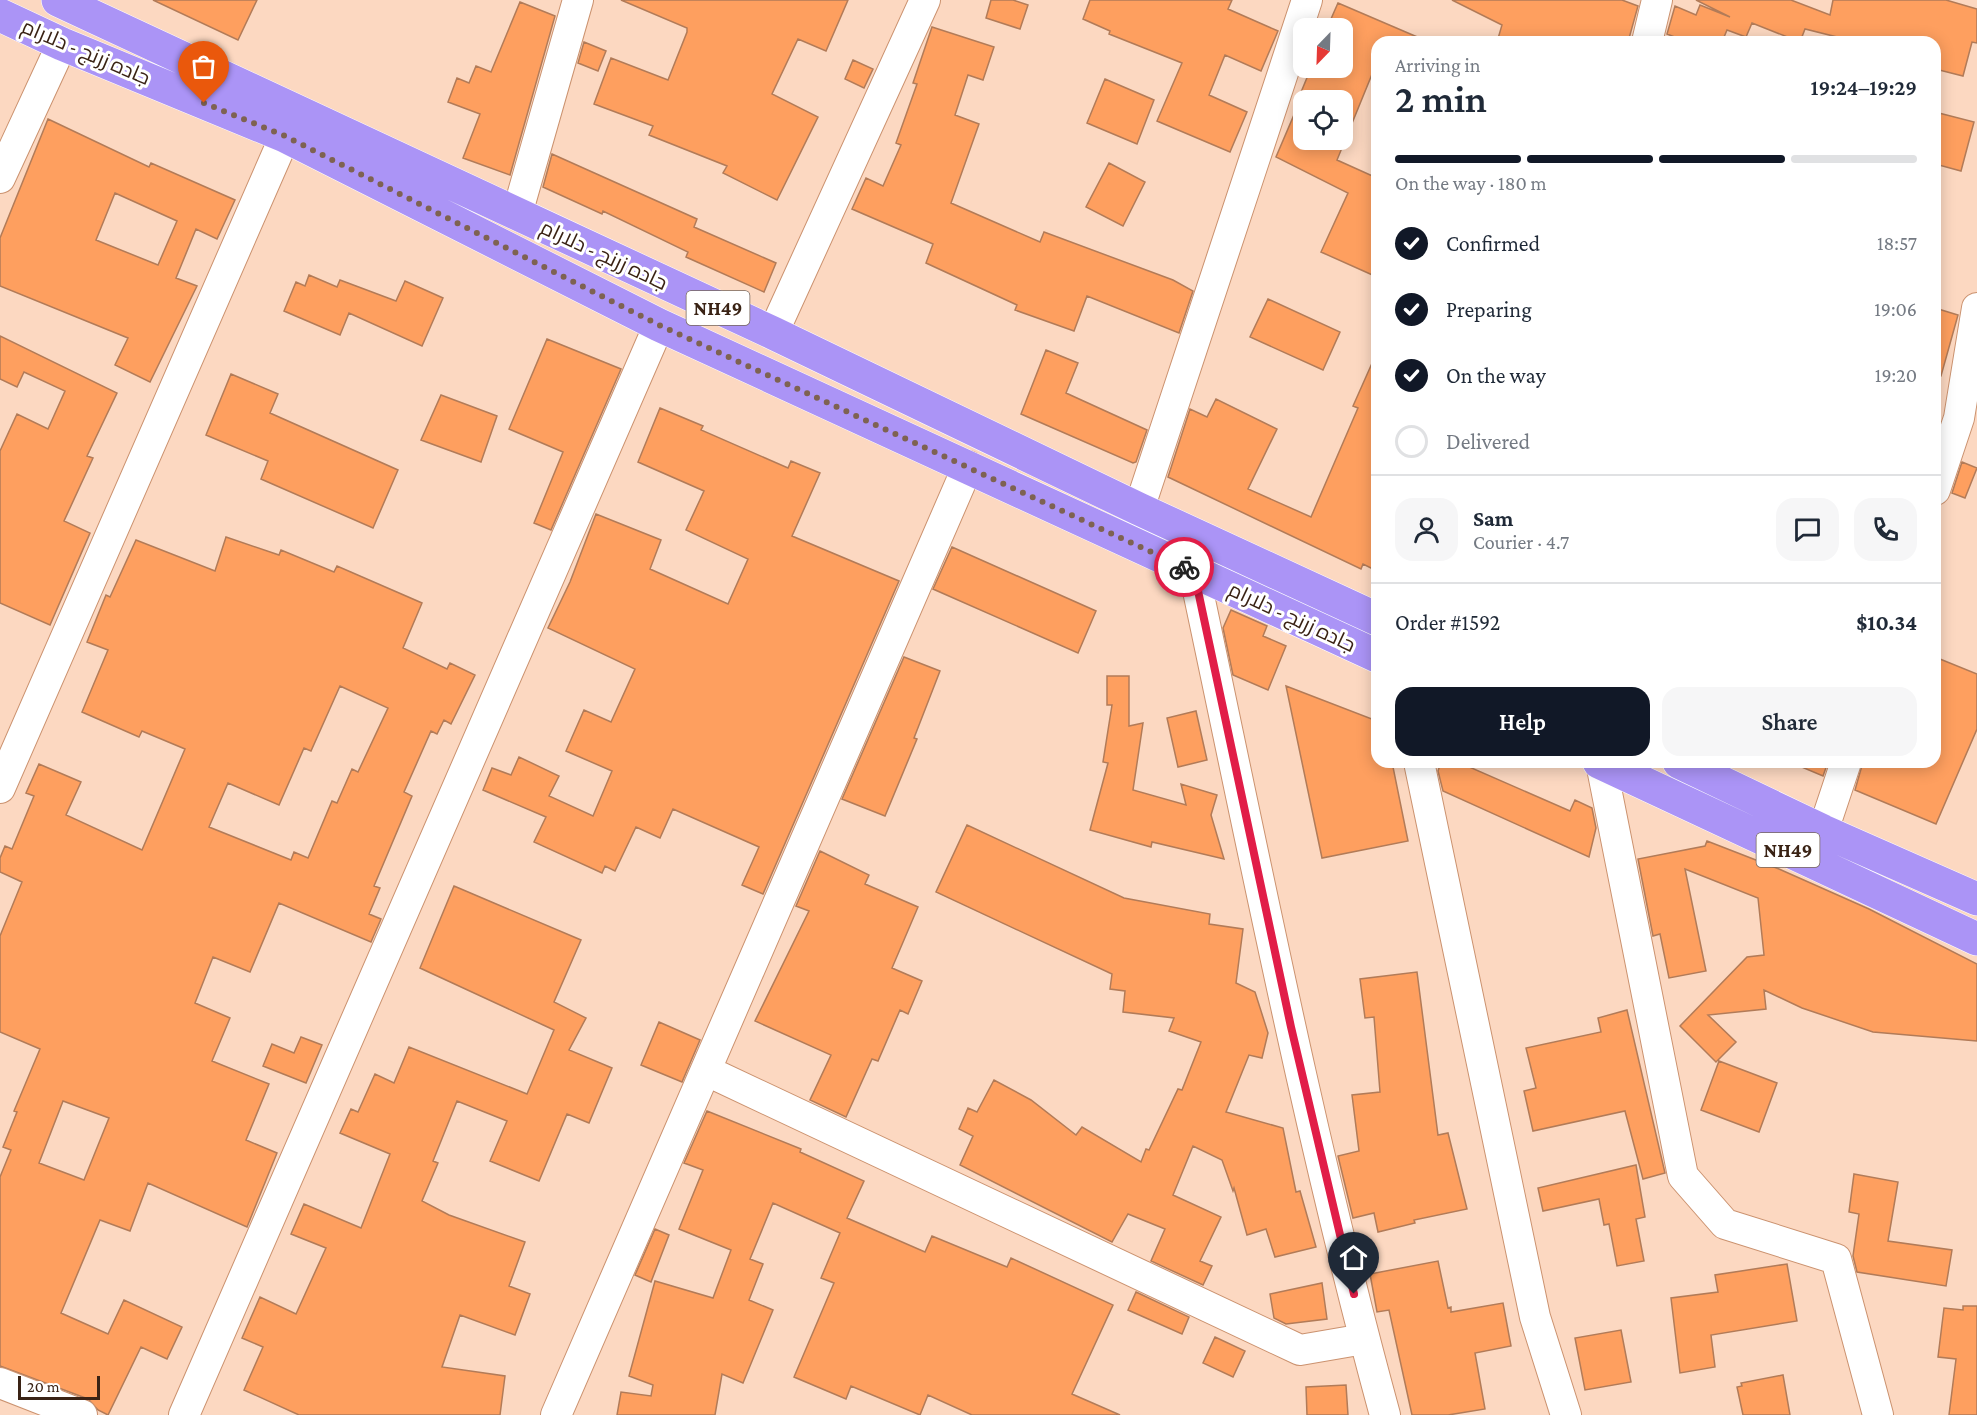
<!DOCTYPE html>
<meta charset="utf-8">
<style>
body{margin:0;font-family:"Crimson Pro",Cairo,serif;background:#f6f6f7;color:#1f2937;height:100vh;display:flex;flex-direction:column;font-size:22px;white-space:nowrap}
*{box-sizing:border-box;margin:0}
p{font-size:20px;color:#747a83}
.icon{flex:none;width:33px;height:33px;fill:none;stroke:currentColor;stroke-width:2;stroke-linecap:round;stroke-linejoin:round}
.map{position:relative;flex:1;overflow:hidden}
.panel{position:absolute;left:1371px;top:36px;width:570px;height:732px;display:flex;flex-direction:column;background:#fff;border-radius:18px;box-shadow:0 3px 15px #0003}
.panel>*{flex:none}
.needle{width:39px;rotate:203deg}
.fabs{position:absolute;left:1293px;top:18px;display:grid;gap:12px}
.fabs a{display:grid;place-items:center;width:60px;height:60px;border-radius:12px;background:#fff;box-shadow:0 3px 15px #0003;font-size:30px}
.scale{position:absolute;left:18px;bottom:15px;width:82px;box-sizing:border-box;padding-left:6px;border:3px solid #3a2315;border-top:0;font-size:16px;line-height:21px;white-space:nowrap;color:#3a2315;-webkit-text-stroke:4px #fff;paint-order:stroke}
.pin{position:absolute;display:grid;place-items:center;width:51px;height:51px;color:#fff;margin:-62px -26px;border-radius:50% 50% 50% 0;rotate:-45deg;box-shadow:0 0 6px #0007}
.pin .icon{rotate:45deg}
.courier{position:absolute;display:grid;place-items:center;width:60px;height:60px;margin:-30px;border:4px solid #e11d48;border-radius:50%;background:#fff;color:#222;box-shadow:0 2px 8px #0007}
.headline em{font-style:normal;font-weight:600}
.headline div{display:flex;flex-direction:column-reverse}
.headline{display:flex;align-items:center;justify-content:space-between;height:102px;padding:0 24px}
h1{font-size:39px;font-weight:600;line-height:45px}
.bar{display:grid;grid-template-columns:repeat(4,1fr);gap:9px 6px;align-content:center;height:72px;padding:0 24px}
.bar i{height:8px;border-radius:4px;background:#e0e1e3}
.bar .on{background:#111827}
.bar p{grid-column:span 4}
.line{display:flex;align-items:center;gap:15px;padding:0 24px;border-top:2px solid #e0e1e3}
.line div{flex:1}
.round{display:grid;place-items:center;flex:none;width:63px;height:63px;border-radius:18px;background:#f6f6f7}
ol{padding:0 24px;list-style:none}
li{display:flex;align-items:center;gap:18px;height:66px}
li p{margin-inline-start:auto}
li .icon{padding:6px;border-radius:50%;background:#111827;color:#fff;stroke-width:4}
li:last-child{color:#747a83}
li i{width:33px;height:33px;border:3px solid #e0e1e3;border-radius:50%}
.primary-button{display:flex;gap:12px;margin-top:auto;padding:12px 24px}
.primary-button a{flex:1;height:69px;border-radius:18px;background:#111827;color:#fff;font-size:24px;font-weight:600;line-height:69px;text-align:center}
.primary-button a+a{background:#f6f6f7;color:#1f2937}
.map>svg:first-child{display:block}
</style>
<div class="map">
<svg width="1977" height="1415" viewBox="0 0 1977 1415">
<rect width="100%" height="100%" fill="#fcd8c1"/>
<path fill="#fe9f5f" stroke="#b27b58" stroke-width="1.5" fill-rule="evenodd" d="M153 0H257L238 40Z
M621 0H848L826 51 798 39 772 94 818 117 777 200 723 173 727 166 649 135 653 126 594 104 611 58 668 80 687 32V28Z
M991 0H1013L1028 5 1020 29 986 18Z
M1090 0H1232L1228 9 1278 31 1261 71 1225 55 1209 95 1247 112 1230 152 1157 121 1182 63 1109 34 1110 31 1083 19Z
M1452 0H1622L1638 6 1628 42H1497L1502 25Z
M1696 0H1791L1830 15 1833 0H1946L1977 9V43L1972 42 1963 76 1935 69V42H1857L1805 29 1800 42 1752 23 1746 37 1727 30 1722 42H1687L1667 34 1675 6 1696 15 1700 5 1730 17Z
M520 2 555 16 510 175 463 158 480 114 448 102 457 78 469 83 476 66 491 72Z
M1338 3 1429 42H1377V62L1337 160 1377 178V277L1321 252 1348 193 1276 157 1299 103 1297 102 1311 68H1342V28H1327ZM1304 100H1342V140H1304Z
M932 27 994 47 983 80 968 75 955 115 979 124 951 203 1040 242 1044 232 1173 280 1193 291 1179 333 1087 296 1074 331 1015 310 1017 305 926 263 933 244 852 209 866 178 883 186 901 145 896 143 917 84 913 83Z
M584 42 606 51 598 71 578 63Z
M853 60 873 69 864 88 845 79Z
M1105 79 1154 100 1137 144 1087 123Z
M1935 112 1974 122 1961 171 1935 164Z
M48 119 149 167 151 163 235 200 217 239 196 229 176 278 197 286 150 382 115 365 128 338 0 286V238ZM115 193 177 221 158 265 96 240Z
M552 154 697 219 694 227 776 263 764 292 686 257 688 252 603 211 602 214 543 187Z
M1109 163 1145 182 1123 226 1086 207Z
M309 275 337 287 340 280 396 301 405 281 443 298 422 346 349 313 340 335 284 311 296 282 305 286Z
M1268 299 1340 332 1323 370 1250 337Z
M1935 308 1958 315 1941 376 1935 375Z
M0 336 117 393 87 456 93 458 64 521 90 533 50 625 0 603V451L17 414 48 429 65 391 24 372 17 387 0 379Z
M547 339 621 369 551 530 534 523 563 452 509 429Z
M1046 350 1078 363 1066 393 1147 430 1136 462 1133 463 1021 414Z
M1377 352V571L1363 564 1361 569 1168 477 1190 409 1207 417 1216 399 1277 429 1248 489 1311 517 1358 408 1353 406Z
M231 374 278 394 270 413 398 470 373 528 261 479 268 461 206 435Z
M441 395 497 416 481 462 421 440Z
M660 408 703 426 701 430 788 468 791 461 820 473 792 536 899 581 763 894 742 885 759 847 673 809 660 838 636 827 615 871 605 866 602 873 534 842 546 817 483 790 492 768 511 775 519 757 559 776 549 796 593 816 612 771 566 751 584 710 611 722 635 669 548 628 570 582 596 514 661 540 650 569 728 604 748 559 686 530 704 491 638 462Z
M1962 462 1977 468 1965 498 1952 493Z
M226 537 279 555 281 550 334 572 337 566 422 603 403 648 447 669 450 663 475 675 451 724 444 720 437 734 431 731 404 792 412 796 374 886 380 888 369 914 381 919 371 942 279 903 250 972 213 957 195 1003 230 1018 212 1061 269 1084 246 1140 277 1153 247 1227 148 1183 130 1231 100 1220 61 1313 108 1334 124 1300 182 1327 167 1359 141 1347 108 1415 98 1410 88 1399 0 1366V1177L11 1150 3 1147 17 1112 14 1111 40 1049 0 1032V936L22 882 0 872V858L5 846 12 849 34 796 26 793 39 764 81 782 66 815 142 850 185 749 142 731 139 737 82 712 108 650 87 642 106 595 110 597 136 540 215 571ZM340 686 388 708 358 772 352 769 337 803 332 801 308 858 294 852 291 860 209 827 228 783 279 805 304 748 311 751ZM63 1101 109 1118 84 1180 39 1163Z
M952 547 1096 611 1078 653 933 589Z
M1231 610 1267 626 1263 636 1286 646 1268 690 1233 675 1223 628Z
M904 657 940 671 914 738 917 739 885 816 842 799Z
M1935 657 1977 674V729L1936 824 1855 790 1863 762H1935Z
M1107 676H1129V726L1143 723 1133 790 1186 805 1181 784 1217 795 1211 815 1224 859 1152 842 1151 847 1090 830 1108 763 1103 762 1112 705H1107Z
M1286 686 1377 721V762H1392L1408 841 1322 858Z
M1196 711 1207 760 1178 767 1167 718Z
M1441 762H1458L1570 811 1575 800 1592 808 1596 828 1589 857 1443 791 1438 771Z
M1790 762H1828L1823 776Z
M967 825 1124 898 1210 914 1209 924 1243 929 1236 983 1255 992 1268 1033 1262 1058 1249 1055 1226 1112 1283 1128 1296 1192 1300 1191 1316 1247 1275 1257 1266 1229 1247 1235 1234 1188 1233 1191 1222 1160 1193 1146 1173 1195 1221 1217 1200 1261 1212 1266 1203 1285 1151 1261 1165 1229 1128 1214 1112 1242 960 1165 973 1136 959 1129 968 1108 977 1112 994 1080 1031 1100 1076 1135 1082 1127 1141 1162 1146 1149 1149 1150 1178 1089 1182 1090 1201 1042 1169 1031 1174 1018 1123 1012 1125 991 1110 989 1112 974 936 892Z
M1707 841 1779 869 1869 909 1977 964V1041L1873 1032 1802 1008 1764 990 1766 1009 1708 1015 1736 1042 1716 1062 1680 1026 1747 957 1764 955 1758 898 1685 869 1706 971 1669 978 1660 934 1653 936 1638 859 1705 846Z
M820 851 869 875 865 884 918 907 892 968 922 981 908 1014 900 1010 878 1061 872 1059 846 1117 810 1100 831 1055 755 1021 809 911 796 906Z
M454 886 581 940 554 1002 586 1018 569 1050 612 1068 589 1123 567 1114 539 1181 490 1161 507 1121 457 1101 433 1161 438 1163 422 1201 449 1215 525 1242 509 1286 530 1294 515 1335 460 1315 442 1367 505 1376 500 1415H299L244 1390 263 1347 242 1338 260 1297 296 1314 326 1248 291 1234 304 1204 361 1228 390 1154 340 1133 351 1109 358 1112 375 1074 394 1083 409 1047 527 1094 554 1030 420 968Z
M1417 972 1438 1135 1448 1133 1467 1209 1414 1220 1415 1223 1378 1232 1374 1213 1353 1218 1338 1156 1359 1151 1352 1095 1380 1092 1374 1017 1365 1018 1360 979Z
M1627 1010 1665 1173 1643 1179 1625 1111 1533 1131 1524 1091 1536 1088 1526 1048 1601 1032 1598 1018Z
M659 1022 700 1040 682 1082 641 1065Z
M301 1037 322 1045 306 1083 263 1066 272 1044 294 1053Z
M1719 1061 1777 1083 1759 1132 1701 1110Z
M707 1111 801 1149 800 1152 864 1181 847 1218 925 1252 932 1236 1007 1267 1011 1258 1113 1305 1072 1394 1120 1415H972L928 1395 920 1415 851 1386 846 1399 794 1377 834 1283 821 1278 840 1233 773 1203 750 1259 763 1264 749 1300 773 1310 743 1383 722 1374 715 1415H617L621 1392 651 1396 653 1385 629 1376 655 1281 713 1298 731 1250 679 1229 703 1170 684 1163Z
M1636 1165 1645 1217 1636 1219 1644 1261 1617 1266 1609 1224 1604 1225 1599 1199 1543 1211 1538 1188Z
M1854 1174 1898 1182 1888 1241 1952 1250 1946 1286 1857 1272 1853 1256 1859 1214 1849 1212Z
M655 1229 669 1235 651 1282 635 1275Z
M1438 1261 1448 1308 1451 1307V1312L1503 1303 1511 1346 1475 1353 1485 1409 1448 1415H1412L1389 1310 1377 1312 1370 1274Z
M1787 1264 1797 1321 1711 1335 1715 1367 1680 1373 1671 1298 1718 1292 1715 1275Z
M1322 1283 1327 1319 1286 1324 1274 1318 1270 1294Z
M1136 1292 1189 1317 1182 1334 1128 1310Z
M1963 1306H1977V1415H1949L1956 1359 1938 1357 1944 1308 1963 1310Z
M1621 1330 1631 1382 1585 1390 1575 1338Z
M1215 1337 1245 1351 1233 1377 1203 1363Z
M1783 1375 1790 1415H1743L1737 1387 1742 1386 1741 1383Z
M1346 1385 1348 1415H1307L1306 1387Z"/>
<g fill="none" stroke-linecap="round" stroke-linejoin="round">
<g stroke="#cb926f" stroke-width="32">
<path id="minor" d="M1647 42 1657 0
M0 178 62 44
M517 214 578 0
M773 333 925 0
M1935 490 1959 418 1977 308
M1139 509 1307 0
M1194 572C1254 854 1309 1137 1385 1415
M1419 762 1535 1317 1566 1415
M1601 763 1683 1176 1725 1224 1836 1259 1878 1415
M0 788 285 136
M1823 831 1846 762
M707 1071 1300 1350 1364 1339
M0 1383 82 1415
M184 1415 659 325
M556 1415 968 466"/>
</g>
<g stroke="#fff" stroke-width="34">
<path id="highway" d="M58 0 773 333 1139 509 1377 619
M0 15 62 44 285 136 659 325 1377 656
M1599 762 1977 939
M1679 762 1823 831 1977 899"/>
</g>
<use href="#minor" stroke="#fff" stroke-width="30"/>
<use href="#highway" stroke="#ab94f6" stroke-width="33"/>
</g>
<g fill="none" stroke-linecap="round" stroke-linejoin="round">
<path stroke="#7e6251" stroke-width="6" stroke-dasharray="0 10.8" d="M204 103 285 136 659 325 1184 567"/>
<path stroke="#e11d48" stroke-width="8" d="M1184 567 1194 572 1291 1027 1354 1294"/>
</g>
<g text-anchor="middle" stroke-width="6" stroke-linejoin="round" paint-order="stroke">
<g fill="#fff" stroke="#75655b" stroke-width="1.5">
<rect x="686.5" y="291" width="63" height="34" rx="4.5"/>
<rect x="1756.5" y="833" width="63" height="34" rx="4.5"/>
</g>
<g font-size="20" font-weight="bold" fill="#3a2315">
<text x="718" y="315">NH49</text>
<text x="1788" y="857">NH49</text>
</g>
<g font-size="21" fill="#3a2315" stroke="#fff">
<text transform="translate(86 52) rotate(23)" y="7">جاده زرنج - دلارام</text>
<text transform="translate(604 255) rotate(25)" y="7">جاده زرنج - دلارام</text>
<text transform="translate(1292 617) rotate(25)" y="7">جاده زرنج - دلارام</text>
</g>
</g>
</svg>
<div class="fabs">
<a><svg class="needle" viewBox="-14 -14 28 28"><path d="M0-13l5 13h-10z" fill="#e53935"/><path d="M0 13l5-13h-10z" fill="#747a83"/></svg></a>
<a><svg class="icon" aria-label="locate" viewBox="0 0 24 24"><circle cx="12" cy="12" r="6"/><path d="M12 2v4M12 18v4M2 12h4M18 12h4"/></svg></a>
</div>
<div class="scale">20 m</div>
<div class="pin" style="left:204px;top:103px;background:#ea580c"><svg class="icon" aria-label="bag" viewBox="0 0 24 24"><path d="M5 8h14l-1 12H6zM9 8a3 3 0 0 1 6 0"/></svg></div>
<div class="pin" style="left:1354px;top:1294px;background:#1f2937"><svg class="icon" aria-label="home" viewBox="0 0 24 24"><path d="M3 11l9-7 9 7M6 9v11h12V9"/></svg></div>
<div class="courier" style="left:1184px;top:567px"><svg class="icon" aria-label="bike" viewBox="0 0 24 24"><circle cx="6" cy="16" r="4"/><circle cx="18" cy="16" r="4"/><path d="M6 16l4-8h5l3 8M10 8l3 8H6M13 5h3"/></svg></div>
<section class="panel">
<div class="headline"><div><h1>2 min</h1><p>Arriving in</p></div><em>19:24–19:29</em></div>
<div class="bar"><i class="on"></i><i class="on"></i><i class="on"></i><i></i><p>On the way · 180 m</p></div>
<ol>
<li><svg class="icon" aria-label="check" viewBox="0 0 24 24"><path d="M5 12l5 5 9-10"/></svg>Confirmed<p>18:57</p></li>
<li><svg class="icon" aria-label="check" viewBox="0 0 24 24"><path d="M5 12l5 5 9-10"/></svg>Preparing<p>19:06</p></li>
<li><svg class="icon" aria-label="check" viewBox="0 0 24 24"><path d="M5 12l5 5 9-10"/></svg>On the way<p>19:20</p></li>
<li><i></i>Delivered</li>
</ol>
<div class="line" style="height:108px"><a class="round"><svg class="icon" aria-label="person" viewBox="0 0 24 24"><circle cx="12" cy="8" r="4"/><path d="M4 21q1-7 8-7t8 7"/></svg></a><div><b>Sam</b><p>Courier · 4.7</p></div><a class="round"><svg class="icon" aria-label="chat" viewBox="0 0 24 24"><path d="M4 5h16v11H9l-5 4z"/></svg></a><a class="round"><svg class="icon" aria-label="phone" viewBox="0 0 24 24"><path d="M5 4h4l2 5-3 2q2 4 5 5l2-3 5 2v4C11 20 4 13 5 4z"/></svg></a></div>
<div class="line" style="height:78px"><div>Order #1592</div><b>$10.34</b></div>
<div class="primary-button"><a>Help</a><a>Share</a></div>
</section>
</div>
